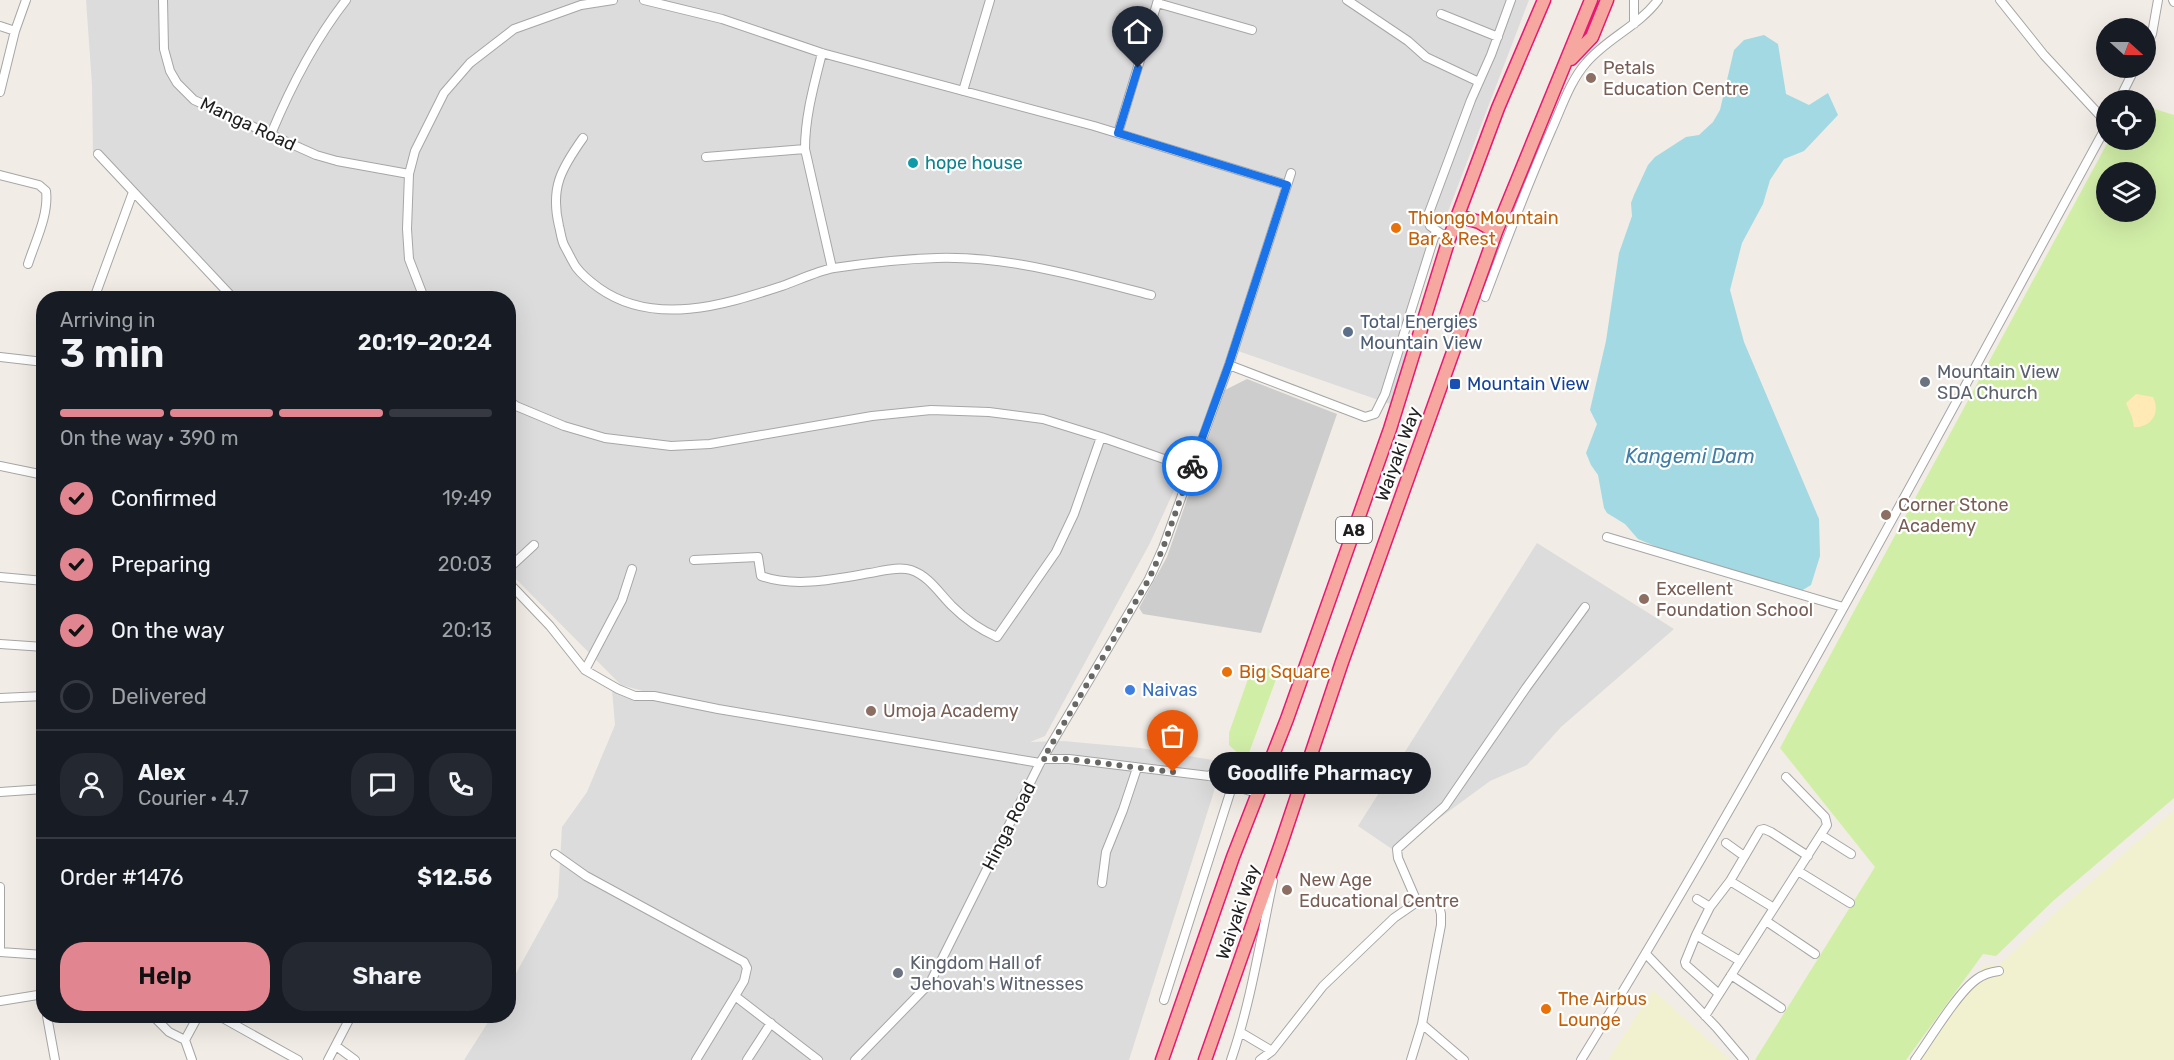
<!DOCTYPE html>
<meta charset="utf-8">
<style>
body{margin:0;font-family:Rubik,sans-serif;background:#242831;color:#f1f3f6;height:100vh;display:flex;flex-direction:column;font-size:22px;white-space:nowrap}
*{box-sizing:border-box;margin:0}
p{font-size:20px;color:#9ea1a6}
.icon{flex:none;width:33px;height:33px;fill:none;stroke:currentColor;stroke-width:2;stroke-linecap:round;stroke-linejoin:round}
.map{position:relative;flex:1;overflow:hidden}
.drawer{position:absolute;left:36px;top:291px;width:480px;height:732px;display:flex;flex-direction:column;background:#171b24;border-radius:24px;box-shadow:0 6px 24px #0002}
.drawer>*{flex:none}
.needle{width:39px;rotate:111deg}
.fabs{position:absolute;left:2096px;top:18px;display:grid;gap:12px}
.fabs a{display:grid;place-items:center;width:60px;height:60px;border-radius:50%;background:#171b24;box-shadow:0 6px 24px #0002;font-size:30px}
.pin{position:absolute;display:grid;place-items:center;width:51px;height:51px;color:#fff;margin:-62px -26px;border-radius:50% 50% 50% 0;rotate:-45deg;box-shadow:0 0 6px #0007}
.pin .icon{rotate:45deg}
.courier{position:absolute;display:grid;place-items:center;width:60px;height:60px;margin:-30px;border:4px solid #1a73e8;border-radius:50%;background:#fff;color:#222;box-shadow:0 2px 8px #0007}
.bubble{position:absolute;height:42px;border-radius:21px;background:#171b24;box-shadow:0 6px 24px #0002;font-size:20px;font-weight:600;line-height:42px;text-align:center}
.head em{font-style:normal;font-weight:600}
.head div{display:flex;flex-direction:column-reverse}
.head{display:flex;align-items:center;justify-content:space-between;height:102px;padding:0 24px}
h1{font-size:39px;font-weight:600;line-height:45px}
.bar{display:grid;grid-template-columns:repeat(4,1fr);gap:9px 6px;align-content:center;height:72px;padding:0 24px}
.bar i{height:8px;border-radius:4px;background:#363941}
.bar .active{background:#e18690}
.bar p{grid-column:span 4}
.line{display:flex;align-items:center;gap:15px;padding:0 24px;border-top:2px solid #363941}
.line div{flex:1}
.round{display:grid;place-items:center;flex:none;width:63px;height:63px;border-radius:24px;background:#242831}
ol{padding:0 24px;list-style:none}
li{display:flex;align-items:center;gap:18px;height:66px}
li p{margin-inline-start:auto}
li .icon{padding:6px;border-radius:50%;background:#e18690;color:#111;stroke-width:4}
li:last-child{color:#9ea1a6}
li i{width:33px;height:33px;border:3px solid #363941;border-radius:50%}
.cta{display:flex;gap:12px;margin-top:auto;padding:12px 24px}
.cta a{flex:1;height:69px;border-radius:24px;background:#e18690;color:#111;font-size:24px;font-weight:600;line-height:69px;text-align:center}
.cta a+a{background:#242831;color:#f1f3f6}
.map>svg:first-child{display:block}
</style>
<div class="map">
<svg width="2174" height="1060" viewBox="0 0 2174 1060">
<rect width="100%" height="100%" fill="#f1ece5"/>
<path fill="#dddcdc" d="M86 0H1529L1449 209 1421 275 1403 367 1390 404 1238 351 1150 543 1045 736 1030 742 1063 741 1140 748 1219 761 1216 785 1129 1060H464L492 1016H508L509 986 558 897 562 827 587 792 615 725 612 689 701 707 621 685 509 572 508 298H237L93 154 92 85Z
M1537 543 1674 629 1561 727 1527 765 1490 781 1441 817 1392 849 1358 826Z"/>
<path fill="#cdcdcd" d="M1247 379 1337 414 1261 633 1143 614 1139 608 1167 557 1225 390Z"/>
<path fill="#f1f0cf" d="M2174 810V1060H1915L1983 966H1998L2060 909Z
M1653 990 1730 1060H1731H1608Z"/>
<path fill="#d1eea7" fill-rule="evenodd" d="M2145 106 2174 115V798L2053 901 1996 956 1983 954 1906 1060H1755L1875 867 1780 748 2109 140H2145ZM2106 172H2145V212H2106Z
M1282 663 1246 761 1229 745V733L1249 676Z"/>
<path fill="#ffe9b4" d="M2136 394 2153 397C2161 413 2151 428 2134 427L2132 417 2126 403Z"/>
<path fill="#a2d9e2" d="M1764 35 1778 44 1786 94 1809 105 1828 93 1838 115 1804 151 1784 159 1770 180 1763 204 1742 243 1730 290 1744 342 1819 519 1820 556 1811 585 1801 591 1681 557 1638 539 1625 524 1607 513 1604 508 1598 475 1591 465 1586 453 1597 424 1590 410 1606 341 1619 253 1632 216 1631 203 1634 195 1648 165 1655 157 1686 137 1699 135 1713 122 1720 110 1734 50 1744 40Z"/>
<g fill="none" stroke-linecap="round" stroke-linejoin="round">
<g stroke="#a6a6a6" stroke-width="10">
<path id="minor" d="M163 0 164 49 170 71 177 83 194 100 316 155 337 161 409 174
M644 0 722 19 822 53 1094 126 1287 185
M1347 0 1408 41 1426 57 1479 82
M2000 0 2044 55 2106 122
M2173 0 2174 2
M1157 3 1252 30
M1441 14 1498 37
M1634 24V0
M0 26 15 31
M2145 47 2152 34 2158 0
M822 53C814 85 805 116 805 149L832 268
M963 91 990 0
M0 92 15 31 26 0
M2119 100 2135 68
M1118 133 1158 0
M271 134C291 86 314 41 346 0
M583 138C561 169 550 188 559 226 561 233 561 240 565 247 569 254 572 261 576 267 582 275 592 283 599 288 654 327 724 305 782 286 799 280 817 271 834 268 867 263 903 259 937 258 1010 256 1081 277 1151 295
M98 154 233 298
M706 157 805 149
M0 175 39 185 46 191C49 215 35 242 28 264
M1449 239 1430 226 1427 218 1471 100 1491 55 1511 0
M96 293 133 192
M1485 297C1506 241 1527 186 1551 131 1561 109 1570 81 1586 63 1607 38 1639 26 1658 0
M424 298 409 259 407 229 409 174 415 151 444 93 470 63 514 29 581 5 613 0
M0 357 44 362
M1229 365 1365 417 1375 414 1385 394 1436 231
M508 400 516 406 564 426 605 438 671 446 710 444 872 416 931 410 989 412 1043 419 1101 437 1164 459 1187 461 1193 463
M0 466 44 475
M1607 537 1843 607
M694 560 758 557 761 576C795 588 836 579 870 573 882 571 899 566 911 570 929 576 939 593 952 606 964 618 981 630 997 637L1056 552 1074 514 1101 437
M508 569 534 545
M0 577 44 581
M508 582 550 626 585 670 618 689 635 696H654L718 709 1040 763
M0 644 44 647
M585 670 622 600 632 569
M0 698 44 696
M1043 759H1069L1209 776C1220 779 1232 779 1230 793L1164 1000
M1209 776 1228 763 1259 793
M1230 785 1257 793
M0 792 44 789
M1821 835 1851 854
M1726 843 1744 856
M555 854 586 876 744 962 747 968 744 981 735 996 818 1060
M1798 871 1850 903
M1730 881 1774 908
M1102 883 1106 852 1123 810 1137 768
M0 887V952
M1697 899 1710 907
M1417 902 1398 858 1397 849 1445 806 1526 688 1585 607
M1766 921 1815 954
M1696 935 1740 961
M0 952 44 955
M1646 954 1716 1027 1744 1060
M1731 975 1781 1008
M1719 994 1686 965 1685 962 1696 935 1710 907 1730 881 1760 830 1764 829 1771 832 1808 856
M0 1001 44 994
M47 1016 55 1060
M153 1016 169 1032 185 1040 192 1060
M219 1016 298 1060
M1705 1016 1827 825 1825 817 1786 777
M1422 1024 1464 1060
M1240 1032 1272 1051
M185 1040 198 1016
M336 1046 355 1060
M328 1060 351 1016
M696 1060 735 996
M747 1060 771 1023
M855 1060 930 983 1040 763 1149 579 1163 548 1229 365 1291 173
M1231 1060C1251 1002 1260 941 1273 881
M1260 1060 1272 1051 1323 986 1394 918 1417 902 1431 901 1439 906 1441 914V925L1422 1024 1411 1060
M1581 1060C1768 756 1935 440 2106 127
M1915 1060C1930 1039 1958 992 1977 979 1984 974 1991 972 1999 971"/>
</g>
<g stroke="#e91873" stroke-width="15">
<path id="trunk" d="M1571 59 1592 37 1607 0
M1458 216 1479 222 1496 232
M1162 1060 1233 857 1287 719 1390 429 1449 239 1498 108 1544 0
M1205 1060 1282 841 1342 662 1496 232 1591 0"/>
</g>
<use href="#minor" stroke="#fff" stroke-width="8"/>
<use href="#trunk" stroke="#f6a8a0" stroke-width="12"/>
</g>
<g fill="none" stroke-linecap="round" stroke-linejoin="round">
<path stroke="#686764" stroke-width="6" stroke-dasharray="0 10.8" d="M1173 772 1069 759H1043L1149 579 1163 548 1192 466"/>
<path stroke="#1a73e8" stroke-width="8" d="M1138 68 1118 133 1287 185 1229 364 1192 466"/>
</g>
<g fill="#8d6e63" stroke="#fff" stroke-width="2">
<circle cx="1591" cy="78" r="6"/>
<circle cx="1886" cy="515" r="6"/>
<circle cx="1644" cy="599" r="6"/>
<circle cx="871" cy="711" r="6"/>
<circle cx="1287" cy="890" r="6"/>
</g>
<circle fill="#0f9aa8" stroke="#fff" stroke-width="2" cx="913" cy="163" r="6"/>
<g fill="#e8710a" stroke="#fff" stroke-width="2">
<circle cx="1396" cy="228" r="6"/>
<circle cx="1227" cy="672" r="6"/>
<circle cx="1546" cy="1009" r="6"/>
</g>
<circle fill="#5c6f8a" stroke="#fff" stroke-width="2" cx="1348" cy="332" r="6"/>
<g fill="#6b7280" stroke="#fff" stroke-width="2">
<circle cx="1925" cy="382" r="6"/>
<circle cx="898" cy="973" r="6"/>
</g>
<rect fill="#1a4fb4" stroke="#fff" stroke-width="2" x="1449" y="378" width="12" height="12" rx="3"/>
<circle fill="#3f7fe0" stroke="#fff" stroke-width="2" cx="1130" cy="690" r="6"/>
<g text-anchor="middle" stroke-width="4.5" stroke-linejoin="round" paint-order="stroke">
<rect fill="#fff" stroke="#626262" stroke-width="1.5" x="1336" y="517" width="36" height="26" rx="4.5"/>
<g font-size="16" font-weight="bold" fill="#1f1f1f">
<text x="1354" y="536">A8</text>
</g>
<g font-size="18" fill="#785e54" stroke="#fff" text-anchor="start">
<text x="1603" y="74">Petals<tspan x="1603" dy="21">Education Centre</tspan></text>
<text x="1898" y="511">Corner Stone<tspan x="1898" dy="21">Academy</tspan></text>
<text x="1656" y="595">Excellent<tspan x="1656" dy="21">Foundation School</tspan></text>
<text x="883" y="717">Umoja Academy</text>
<text x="1299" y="886">New Age<tspan x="1299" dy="21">Educational Centre</tspan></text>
</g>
<g font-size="18" fill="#1f1f1f" stroke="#fff">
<text transform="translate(248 124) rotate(25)" y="6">Manga Road</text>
<text transform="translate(1398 454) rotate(-70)" y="6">Waiyaki Way</text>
<text transform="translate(1009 826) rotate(-63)" y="6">Hinga Road</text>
<text transform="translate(1238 912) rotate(-71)" y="6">Waiyaki Way</text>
</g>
<g font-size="18" fill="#0d838f" stroke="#fff" text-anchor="start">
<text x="925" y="169">hope house</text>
</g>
<g font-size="18" fill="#c56008" stroke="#fff" text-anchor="start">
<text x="1408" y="224">Thiongo Mountain<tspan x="1408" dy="21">Bar &amp; Rest</tspan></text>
<text x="1239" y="678">Big Square</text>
<text x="1558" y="1005">The Airbus<tspan x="1558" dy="21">Lounge</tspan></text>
</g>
<g font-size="18" fill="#4e5e75" stroke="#fff" text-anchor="start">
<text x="1360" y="328">Total Energies<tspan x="1360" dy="21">Mountain View</tspan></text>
</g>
<g font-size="18" fill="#5b616d" stroke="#fff" text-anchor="start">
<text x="1937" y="378">Mountain View<tspan x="1937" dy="21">SDA Church</tspan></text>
<text x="910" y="969">Kingdom Hall of<tspan x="910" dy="21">Jehovah's Witnesses</tspan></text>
</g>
<g font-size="18" fill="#164399" stroke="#fff" text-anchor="start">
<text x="1467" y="390">Mountain View</text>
</g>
<g font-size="18" fill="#366cbe" stroke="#fff" text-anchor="start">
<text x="1142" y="696">Naivas</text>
</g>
<g font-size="20" font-style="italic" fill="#3f7ca6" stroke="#fff">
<text x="1690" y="463">Kangemi Dam</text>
</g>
</g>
</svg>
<div class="fabs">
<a><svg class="needle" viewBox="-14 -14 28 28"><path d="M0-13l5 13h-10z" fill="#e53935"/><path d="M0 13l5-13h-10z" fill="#9ea1a6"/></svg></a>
<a><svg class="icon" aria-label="locate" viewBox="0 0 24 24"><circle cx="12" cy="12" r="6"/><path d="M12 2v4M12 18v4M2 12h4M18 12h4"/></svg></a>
<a><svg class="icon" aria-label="layers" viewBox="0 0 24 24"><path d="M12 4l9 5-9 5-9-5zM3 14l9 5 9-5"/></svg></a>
</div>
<div class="pin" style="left:1173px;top:772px;background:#ea580c"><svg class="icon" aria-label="bag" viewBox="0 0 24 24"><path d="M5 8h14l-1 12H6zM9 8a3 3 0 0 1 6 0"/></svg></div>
<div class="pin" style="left:1138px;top:68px;background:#1f2937"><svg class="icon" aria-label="home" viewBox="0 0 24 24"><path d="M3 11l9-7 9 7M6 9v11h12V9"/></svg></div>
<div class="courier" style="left:1192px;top:466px"><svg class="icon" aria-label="bike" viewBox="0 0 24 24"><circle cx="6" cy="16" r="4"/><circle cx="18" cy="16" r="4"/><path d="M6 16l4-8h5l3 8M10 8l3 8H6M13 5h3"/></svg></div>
<div class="bubble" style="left:1209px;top:752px;width:222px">Goodlife Pharmacy</div>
<section class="drawer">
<div class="head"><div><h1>3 min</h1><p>Arriving in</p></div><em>20:19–20:24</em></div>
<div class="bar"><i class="active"></i><i class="active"></i><i class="active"></i><i></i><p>On the way · 390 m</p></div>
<ol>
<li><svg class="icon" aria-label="check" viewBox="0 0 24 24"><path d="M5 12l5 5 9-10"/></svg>Confirmed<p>19:49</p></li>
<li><svg class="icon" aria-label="check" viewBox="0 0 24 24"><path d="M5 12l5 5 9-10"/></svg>Preparing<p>20:03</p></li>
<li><svg class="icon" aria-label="check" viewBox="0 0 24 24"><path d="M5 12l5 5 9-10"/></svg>On the way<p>20:13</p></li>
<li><i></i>Delivered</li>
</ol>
<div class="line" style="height:108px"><a class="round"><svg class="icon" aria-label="person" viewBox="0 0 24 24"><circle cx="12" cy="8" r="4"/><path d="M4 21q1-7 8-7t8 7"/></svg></a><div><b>Alex</b><p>Courier · 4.7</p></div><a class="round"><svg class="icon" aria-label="chat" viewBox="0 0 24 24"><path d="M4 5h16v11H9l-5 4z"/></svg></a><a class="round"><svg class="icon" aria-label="phone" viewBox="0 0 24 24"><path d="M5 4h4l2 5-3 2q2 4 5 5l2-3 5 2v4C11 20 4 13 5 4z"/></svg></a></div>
<div class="line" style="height:78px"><div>Order #1476</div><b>$12.56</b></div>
<div class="cta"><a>Help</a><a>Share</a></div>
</section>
</div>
